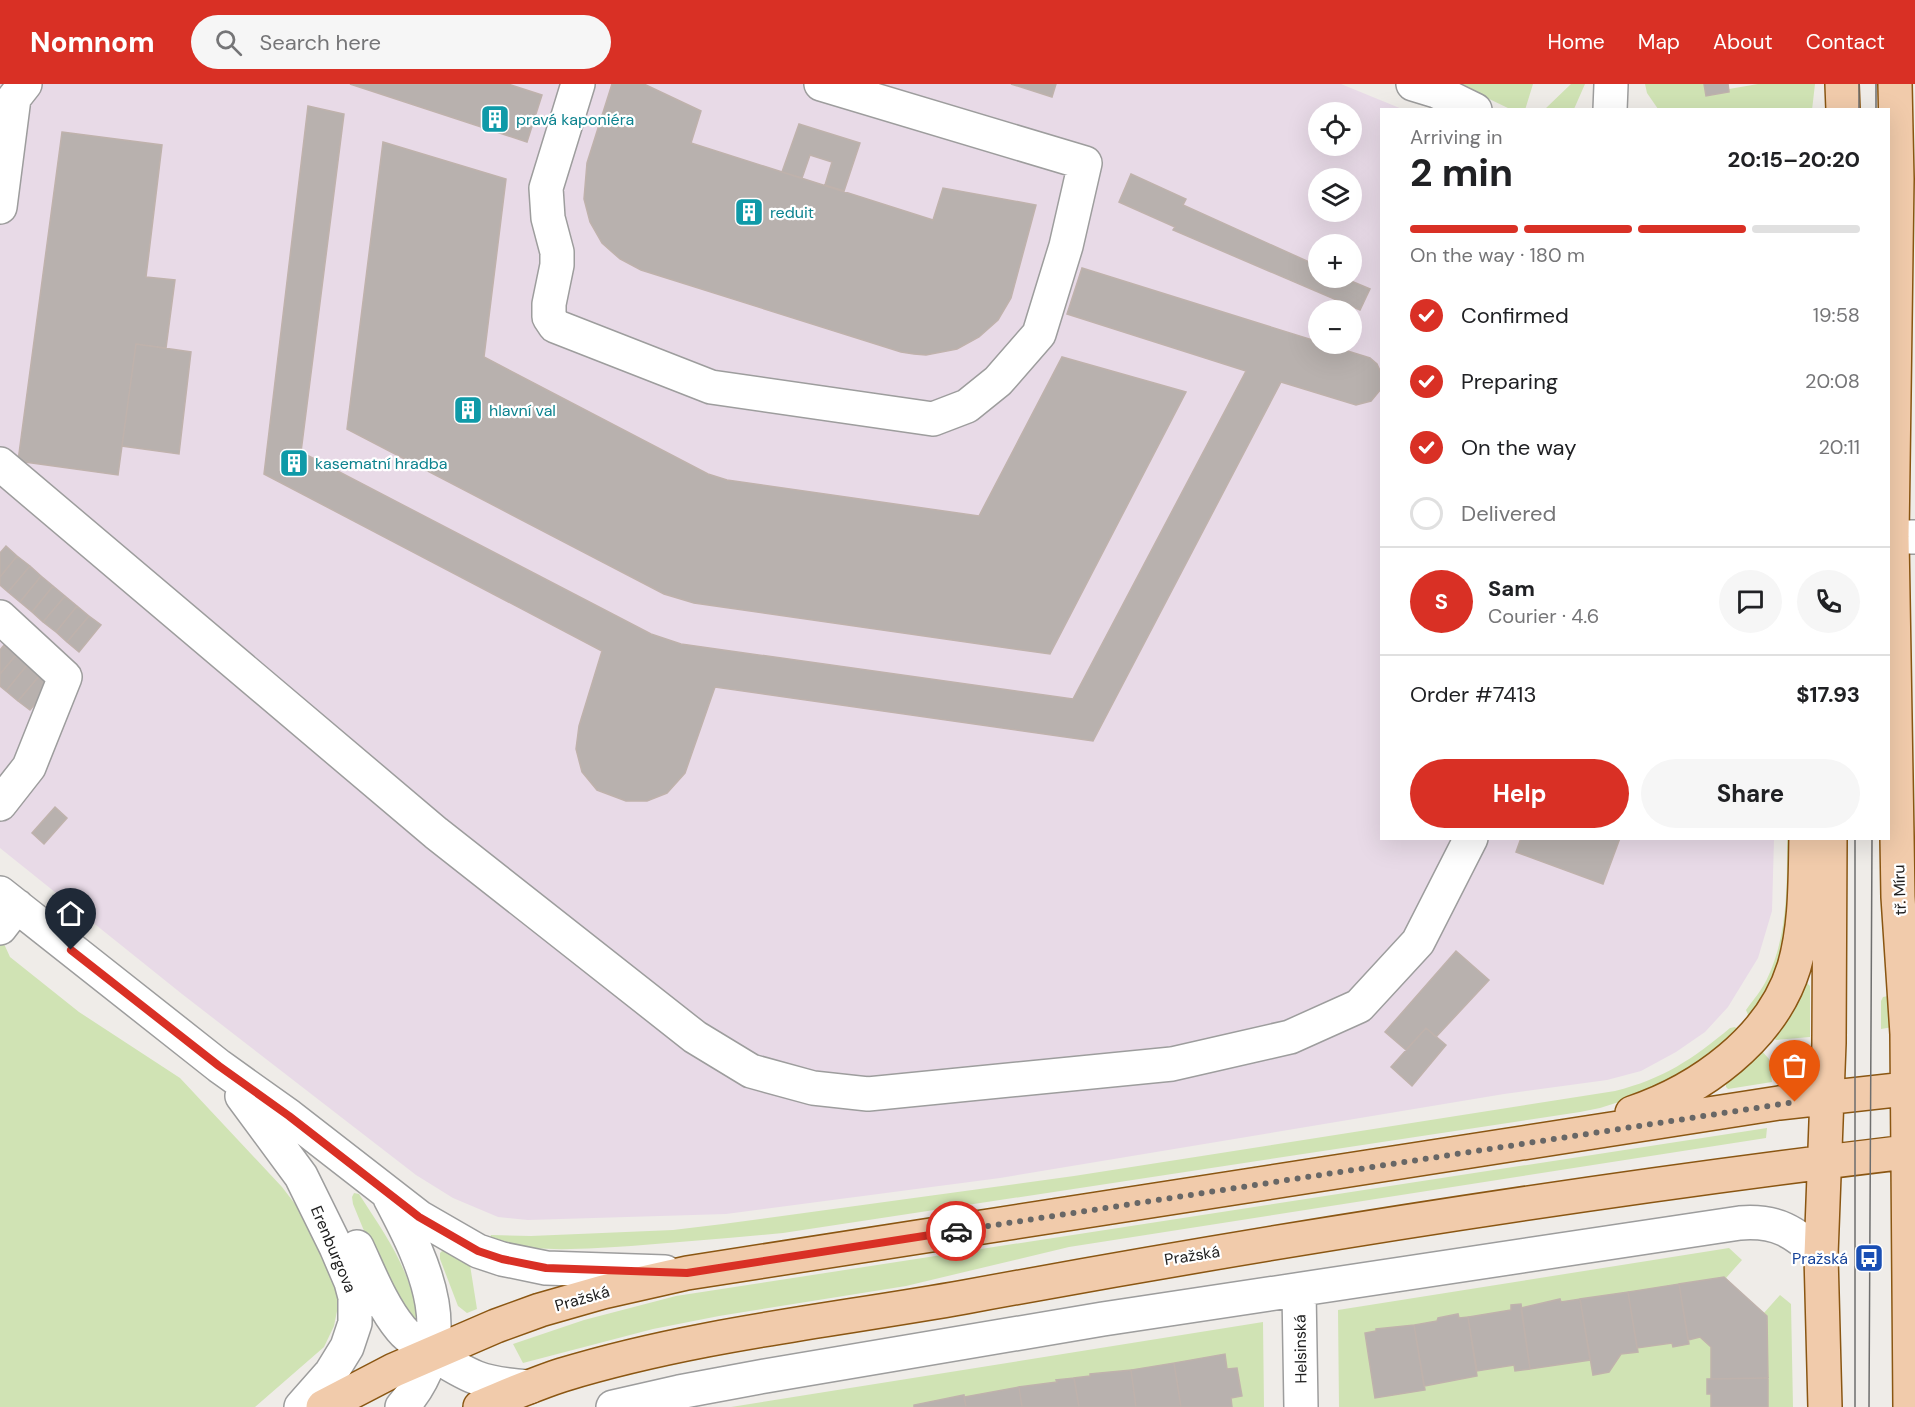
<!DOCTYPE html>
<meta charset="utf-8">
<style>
body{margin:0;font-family:"DM Sans",sans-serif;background:#f6f6f6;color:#202124;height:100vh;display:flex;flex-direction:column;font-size:22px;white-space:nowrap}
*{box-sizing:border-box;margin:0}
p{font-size:20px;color:#757577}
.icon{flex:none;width:33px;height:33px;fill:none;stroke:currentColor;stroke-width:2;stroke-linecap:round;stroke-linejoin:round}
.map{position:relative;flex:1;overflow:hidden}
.panel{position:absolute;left:1380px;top:24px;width:510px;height:732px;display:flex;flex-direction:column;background:#fff;border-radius:0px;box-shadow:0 6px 24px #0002}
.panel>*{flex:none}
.buttons{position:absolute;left:1308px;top:18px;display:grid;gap:12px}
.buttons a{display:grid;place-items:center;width:54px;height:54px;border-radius:50%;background:#fff;box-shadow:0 6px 24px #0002;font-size:30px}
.pin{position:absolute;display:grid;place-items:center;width:51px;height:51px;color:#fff;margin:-62px -26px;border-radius:50% 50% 50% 0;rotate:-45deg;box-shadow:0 0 6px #0007}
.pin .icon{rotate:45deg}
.courier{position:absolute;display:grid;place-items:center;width:60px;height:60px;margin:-30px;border:4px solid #d93025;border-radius:50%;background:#fff;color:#222;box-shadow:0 2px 8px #0007}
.head em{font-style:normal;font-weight:700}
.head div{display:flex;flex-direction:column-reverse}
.head{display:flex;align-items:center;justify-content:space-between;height:102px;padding:0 30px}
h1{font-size:39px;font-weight:700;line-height:45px}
.bar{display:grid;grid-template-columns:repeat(4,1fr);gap:9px 6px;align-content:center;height:72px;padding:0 30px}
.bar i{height:8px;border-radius:4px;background:#e0e0e0}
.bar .on{background:#d93025}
.bar p{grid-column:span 4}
.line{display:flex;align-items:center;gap:15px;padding:0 30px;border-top:2px solid #e0e0e0}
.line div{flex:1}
.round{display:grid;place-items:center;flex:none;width:63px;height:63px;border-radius:32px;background:#f6f6f6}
ol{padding:0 30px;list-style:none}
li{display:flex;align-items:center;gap:18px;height:66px}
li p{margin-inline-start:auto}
li .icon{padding:6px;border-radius:50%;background:#d93025;color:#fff;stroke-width:4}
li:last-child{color:#757577}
li i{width:33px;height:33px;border:3px solid #e0e0e0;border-radius:50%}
.action{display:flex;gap:12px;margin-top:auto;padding:12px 30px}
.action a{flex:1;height:69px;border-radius:36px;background:#d93025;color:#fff;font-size:24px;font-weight:700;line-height:69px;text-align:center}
.action a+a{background:#f6f6f6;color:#202124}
header{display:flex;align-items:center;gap:36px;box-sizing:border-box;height:84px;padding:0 30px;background:#d93025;color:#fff}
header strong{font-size:28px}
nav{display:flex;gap:33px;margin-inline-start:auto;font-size:21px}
.search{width:420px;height:54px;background:#f6f6f6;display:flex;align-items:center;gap:15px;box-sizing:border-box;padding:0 21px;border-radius:33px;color:#757577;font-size:22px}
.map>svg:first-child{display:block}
</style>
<header>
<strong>Nomnom</strong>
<div class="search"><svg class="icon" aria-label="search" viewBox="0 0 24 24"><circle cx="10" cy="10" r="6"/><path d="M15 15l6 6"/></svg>Search here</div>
<nav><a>Home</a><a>Map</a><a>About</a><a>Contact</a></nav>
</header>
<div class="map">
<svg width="1915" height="1323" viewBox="0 0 1915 1323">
<rect width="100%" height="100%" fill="#efece8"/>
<path fill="#e8dae7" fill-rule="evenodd" d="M0 0H1341L1402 25 1382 26V754L1774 755 1772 827 1758 874 1728 923 1705 948 1676 968 1641 987 1607 996 1504 1010 1000 1094 726 1130 528 1136 498 1133 453 1114 416 1091 182 910 0 764ZM1318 28H1352V62H1318ZM1318 94H1352V128H1318ZM1318 160H1352V194H1318ZM1318 226H1352V260H1318Z"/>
<path fill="#d0e3b4" d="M1458 0H1533L1525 26 1510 25Z
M1571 0H1585L1574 25H1545Z
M1645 0H1704L1706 12 1729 8V5L1758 0H1815L1812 26 1658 25 1647 9Z
M1787 755H1795L1793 828 1778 890 1749 933 1746 926C1753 916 1762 906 1767 895 1788 851 1787 802 1787 755Z
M0 851 10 873 79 928 180 994 282 1103 312 1142 336 1195 339 1217 334 1242 324 1263 255 1323H0Z
M1806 898 1810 902V953L1776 956 1772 953 1804 899Z
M1888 912 1893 943 1881 945V917L1883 913Z
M1735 943 1739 947 1708 975 1641 1011 1600 1024 1580 1028 783 1149C733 1154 682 1158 631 1162 588 1164 530 1171 490 1154L491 1151 531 1152 673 1146 723 1140 1074 1092 1615 1007C1663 995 1693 975 1730 944Z
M1760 965 1769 975 1772 998 1728 1005 1726 1003V996Z
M1767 1044 1766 1054 1069 1163 906 1202 719 1232 653 1245 523 1279 513 1260 584 1236 676 1212Z
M354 1109 359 1110C386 1152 409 1183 418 1233L411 1236 369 1159 353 1120 352 1113Z
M1729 1164 1742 1176 1726 1194 1763 1230 1780 1211 1791 1220 1793 1323H1339L1338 1226Z
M443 1166 470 1181 477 1225 467 1229 458 1222 440 1175V1169Z
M1263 1238 1264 1323H731Z"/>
<path fill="#b8b1ae" stroke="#bfb2ac" stroke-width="1.5" d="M350 0H508L542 11 527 58Z
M612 0H644L701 27 691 59 933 136 943 104 1036 121 1011 214 998 236 979 253 957 265 926 271 914 270 901 268 641 186 620 175 602 159 590 138 584 115 587 79Z
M1011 0H1056L1052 13Z
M1704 0H1728L1729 8 1706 12Z
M308 22 344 30 301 368 651 550 681 560 1073 615 1246 287 1067 230 1082 184 1370 274 1377 280 1381 289V305L1371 317 1356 321 1281 298 1093 657 715 603 685 689 667 709 647 717H626L597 706 582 688 576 665 579 642 602 567 264 390Z
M799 40 860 59 844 107 825 101 832 78 810 71 802 94 782 88Z
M62 48 162 61 146 193 175 196 166 264 136 260 118 391 18 377Z
M383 58 506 95 484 273 708 390 727 396 979 432 1062 273 1186 308 1050 570 694 519 664 510 347 345Z
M1131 90 1186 115 1183 121 1318 182V194H1344L1370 205 1360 226 1173 146 1175 143 1119 118Z
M136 260 191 268 179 370 122 362Z
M6 462 17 472 0 493V469Z
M17 472 30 482 8 508 0 501V493Z
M30 482 41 492 20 518 8 508Z
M41 492 53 502 32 528 20 518Z
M53 502 65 512 43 538 32 528Z
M65 512 77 522 56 548 43 538Z
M77 522 89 532 67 558 56 548Z
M89 532 101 541 79 568 67 558Z
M4 561 16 571 0 590V566Z
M16 571 27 581 6 607 0 602V590Z
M27 581 40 591 18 617 6 607Z
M40 591 51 601 30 626 18 617Z
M55 723 67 734 44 760 32 749Z
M1521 754H1620L1603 800 1516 768Z
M1456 867 1489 896 1436 953 1426 944 1406 966 1385 948Z
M1426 944 1446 961 1412 1002 1391 983Z
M1724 1193 1767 1232 1768 1294 1711 1295V1263L1700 1253 1688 1256 1679 1200Z
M1679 1200 1689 1260 1673 1263 1672 1259 1637 1264 1628 1208Z
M1628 1208 1638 1268 1621 1270 1609 1288 1593 1291 1580 1215Z
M1560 1215 1561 1218 1580 1215 1590 1276 1530 1285 1521 1224Z
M1521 1220 1530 1285 1515 1287 1514 1281 1477 1287 1468 1233 1511 1226V1221Z
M1458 1230 1459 1234 1468 1233 1477 1292 1424 1302 1414 1241 1437 1237 1438 1234Z
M1414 1241 1425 1306 1375 1314 1365 1249 1376 1247V1245Z
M1225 1270 1227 1285 1237 1284 1242 1312 1231 1314 1232 1323H1181L1174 1279Z
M1174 1279 1181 1323H1136L1131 1286Z
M1131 1286 1136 1323H1079L1074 1294 1090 1292V1290Z
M1074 1294 1079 1323H1022L1019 1303 1057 1298 1056 1296Z
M1768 1294V1323H1711V1310H1707V1295Z
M1019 1303 1022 1323H966L964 1313Z
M964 1311 966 1323H914V1321Z"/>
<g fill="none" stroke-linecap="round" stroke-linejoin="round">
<g stroke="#9d9d9d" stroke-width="36">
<path id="minor" d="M578 0 546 104 548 134 557 168V181L549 220V233L555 242 711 303 933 335 967 322 998 297 1039 250 1066 162 1085 79 821 0
M1413 0 1436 7 1475 26
M1610 26 1611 1
M0 123 14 14 25 0
M0 380 436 749 695 953 751 987 813 1004 868 1010 1172 980 1290 953 1359 922 1418 858 1471 754
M1892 453H1915
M0 533 65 593 29 683 0 720
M0 809 219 982 289 1032 419 1133 478 1167 502 1175 546 1184 665 1188
M0 844 17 822
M242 1012 301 1092 336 1163 351 1198 355 1213V1239L347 1263 331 1289 301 1323
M390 1114C426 1182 462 1256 402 1323
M357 1163C370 1191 382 1222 401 1245 409 1255 420 1261 430 1268 469 1293 482 1300 529 1303
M1299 1207 1301 1323
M613 1323 679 1308 765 1292 1103 1235 1740 1139C1778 1136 1793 1148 1821 1171"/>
</g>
<g stroke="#8a5612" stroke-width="36">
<path id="major" d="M1842 0 1843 26
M1895 0 1897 95 1892 453 1898 813 1907 950 1910 1323
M1632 1029C1700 1006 1772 955 1794 883 1806 842 1805 797 1806 754
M323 1323 394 1286 496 1242 540 1226 603 1208 687 1189 1779 1019 1915 1004
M480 1323C507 1312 534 1300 562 1291 693 1251 830 1237 965 1213 1280 1155 1597 1105 1915 1067
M1825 1323 1821 1171 1829 959 1830 754"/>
</g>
<use href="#minor" stroke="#fff" stroke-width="33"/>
<use href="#major" stroke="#f1cbab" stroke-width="33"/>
<path stroke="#6e6e6e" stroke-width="1.5" d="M1876 0V26
M1859 26V0
M1855 754V1323
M1869 1323 1872 754"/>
</g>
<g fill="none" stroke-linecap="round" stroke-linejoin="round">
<path stroke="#686766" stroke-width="6" stroke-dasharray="0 10.8" d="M956 1147 1795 1018"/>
<path stroke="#d93025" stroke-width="8" d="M71 866 219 982 289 1032 419 1133 478 1167 502 1175 546 1184 687 1189 956 1147"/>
</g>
<defs>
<g id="building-square" transform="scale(1.5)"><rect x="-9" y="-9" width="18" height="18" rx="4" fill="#0f9aa8" stroke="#fff"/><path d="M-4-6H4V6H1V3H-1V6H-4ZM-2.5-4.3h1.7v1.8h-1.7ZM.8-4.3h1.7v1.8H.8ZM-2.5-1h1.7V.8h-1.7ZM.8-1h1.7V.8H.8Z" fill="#fff"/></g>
<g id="bus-square" transform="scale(1.5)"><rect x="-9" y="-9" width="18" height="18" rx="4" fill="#1a4fb4" stroke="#fff"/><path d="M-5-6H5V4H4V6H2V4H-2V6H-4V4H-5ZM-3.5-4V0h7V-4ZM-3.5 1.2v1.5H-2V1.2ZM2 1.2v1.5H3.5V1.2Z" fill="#fff"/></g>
</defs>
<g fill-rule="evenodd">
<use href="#building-square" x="495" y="35"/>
<use href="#building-square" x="749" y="128"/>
<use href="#building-square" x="468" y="326"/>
<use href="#building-square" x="294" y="379"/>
<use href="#bus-square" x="1869" y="1174"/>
</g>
<g text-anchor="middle" stroke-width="4.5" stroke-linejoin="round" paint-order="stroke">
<g font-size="16" fill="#0d838f" stroke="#fff" text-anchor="start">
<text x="516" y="41">pravá kaponiéra</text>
<text x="770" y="134">reduit</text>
<text x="489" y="332">hlavní val</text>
<text x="315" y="385">kasematní hradba</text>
</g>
<g font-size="16" fill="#202020" stroke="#fff">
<text transform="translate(1899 806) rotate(-92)" y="6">tř. Míru</text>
<text transform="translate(334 1165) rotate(67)" y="6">Erenburgova</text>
<text transform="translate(1192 1171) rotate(-9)" y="6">Pražská</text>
<text transform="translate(582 1214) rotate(-16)" y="6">Pražská</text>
<text transform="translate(1300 1265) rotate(-91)" y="6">Helsinská</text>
</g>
<g font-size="16" fill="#164399" stroke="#fff" text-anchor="end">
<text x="1848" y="1180">Pražská</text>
</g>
</g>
</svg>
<div class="buttons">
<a><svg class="icon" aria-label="locate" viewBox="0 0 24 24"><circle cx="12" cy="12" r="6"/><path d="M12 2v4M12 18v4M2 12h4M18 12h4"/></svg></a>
<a><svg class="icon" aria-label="layers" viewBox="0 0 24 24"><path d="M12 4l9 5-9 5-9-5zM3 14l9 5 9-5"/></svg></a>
<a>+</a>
<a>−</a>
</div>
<div class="pin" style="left:1795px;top:1018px;background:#ea580c"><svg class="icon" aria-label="bag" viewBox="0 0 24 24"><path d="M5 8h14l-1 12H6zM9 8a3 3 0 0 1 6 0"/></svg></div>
<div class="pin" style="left:71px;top:866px;background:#1f2937"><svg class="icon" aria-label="home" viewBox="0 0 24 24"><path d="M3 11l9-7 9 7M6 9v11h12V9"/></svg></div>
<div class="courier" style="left:956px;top:1147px"><svg class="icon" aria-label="car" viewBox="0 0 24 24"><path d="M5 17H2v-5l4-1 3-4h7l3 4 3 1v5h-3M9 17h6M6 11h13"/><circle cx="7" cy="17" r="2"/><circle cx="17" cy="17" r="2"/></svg></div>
<section class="panel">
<div class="head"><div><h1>2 min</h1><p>Arriving in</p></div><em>20:15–20:20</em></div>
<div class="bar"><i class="on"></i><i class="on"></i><i class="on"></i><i></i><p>On the way · 180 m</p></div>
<ol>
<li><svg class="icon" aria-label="check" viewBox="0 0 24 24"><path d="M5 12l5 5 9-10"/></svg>Confirmed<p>19:58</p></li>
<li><svg class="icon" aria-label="check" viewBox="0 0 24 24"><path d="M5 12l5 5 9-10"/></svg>Preparing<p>20:08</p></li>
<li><svg class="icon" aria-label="check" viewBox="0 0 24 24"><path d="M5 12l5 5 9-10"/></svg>On the way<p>20:11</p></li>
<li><i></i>Delivered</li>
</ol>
<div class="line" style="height:108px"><b class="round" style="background:#d93025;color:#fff">S</b><div><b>Sam</b><p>Courier · 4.6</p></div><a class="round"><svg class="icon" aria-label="chat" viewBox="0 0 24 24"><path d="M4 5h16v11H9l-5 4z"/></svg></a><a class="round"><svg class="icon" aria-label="phone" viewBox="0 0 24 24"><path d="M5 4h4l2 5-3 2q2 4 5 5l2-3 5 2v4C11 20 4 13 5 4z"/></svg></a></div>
<div class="line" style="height:78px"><div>Order #7413</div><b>$17.93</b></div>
<div class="action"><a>Help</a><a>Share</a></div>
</section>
</div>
